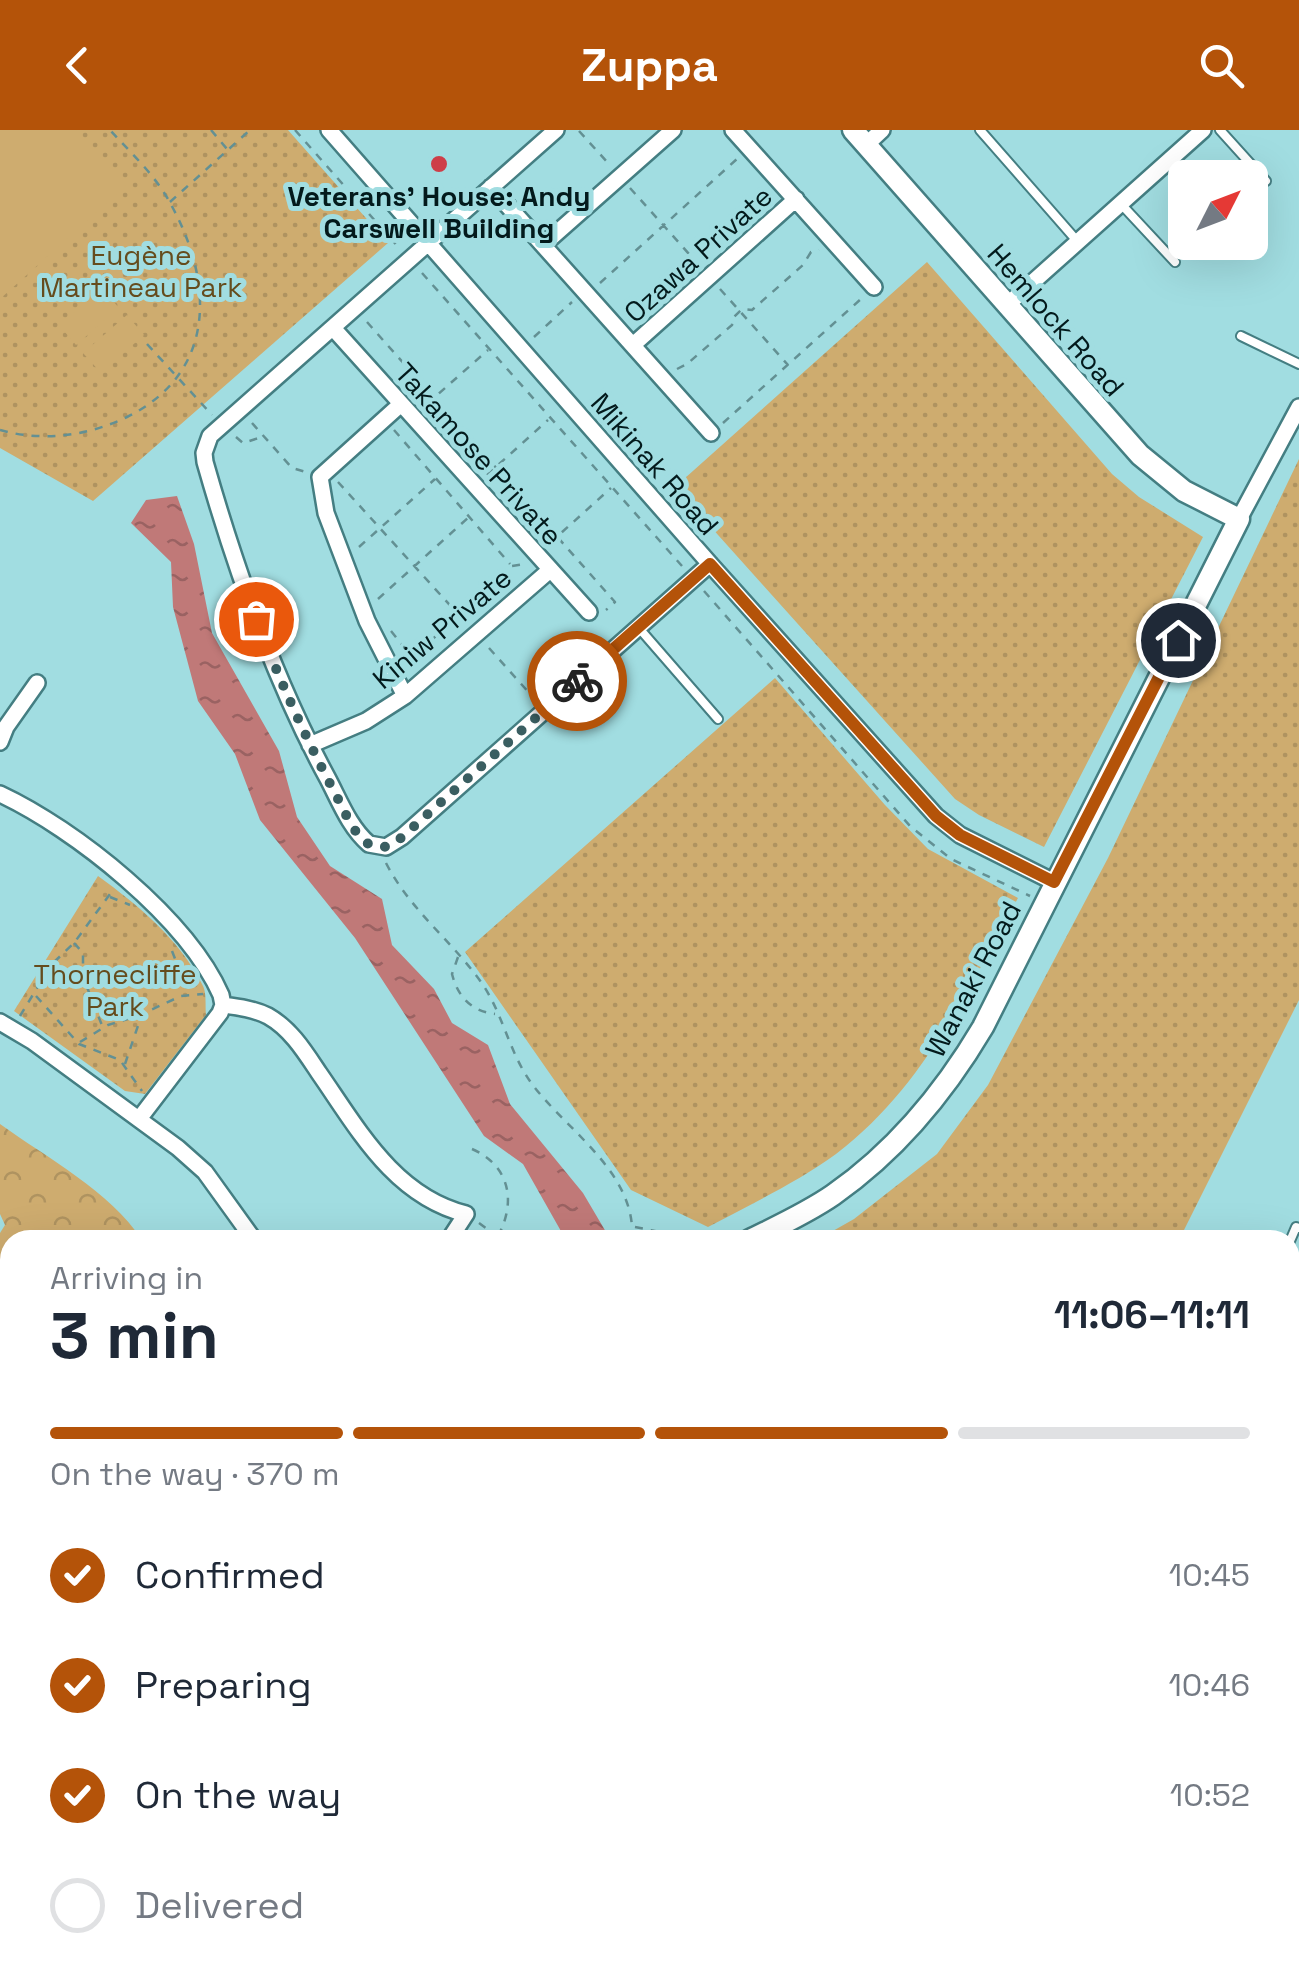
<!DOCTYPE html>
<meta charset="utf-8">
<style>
body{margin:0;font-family:"Space Grotesk",sans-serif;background:#f6f6f7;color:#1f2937;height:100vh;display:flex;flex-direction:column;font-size:38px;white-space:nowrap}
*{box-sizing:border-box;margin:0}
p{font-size:32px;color:#747a83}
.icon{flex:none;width:55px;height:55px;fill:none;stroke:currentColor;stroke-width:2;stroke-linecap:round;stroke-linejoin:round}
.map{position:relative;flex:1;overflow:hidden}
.details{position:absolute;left:0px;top:1100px;width:1300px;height:752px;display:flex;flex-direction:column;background:#fff;border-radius:30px 30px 0 0;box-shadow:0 10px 40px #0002}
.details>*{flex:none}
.needle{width:65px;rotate:48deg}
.tools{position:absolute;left:1168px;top:30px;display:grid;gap:20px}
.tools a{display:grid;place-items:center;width:100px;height:100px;border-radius:15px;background:#fff;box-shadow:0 10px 40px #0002;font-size:50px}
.pin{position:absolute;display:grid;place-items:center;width:85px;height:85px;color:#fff;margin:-42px;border:5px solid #fff;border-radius:50%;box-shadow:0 2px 10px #0007}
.courier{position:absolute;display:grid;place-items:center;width:100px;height:100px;margin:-50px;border:8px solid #b45309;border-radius:50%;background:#fff;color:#222;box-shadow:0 2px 12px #0007}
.head em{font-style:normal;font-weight:600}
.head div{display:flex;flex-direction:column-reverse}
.head{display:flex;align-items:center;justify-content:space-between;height:170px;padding:0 50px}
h1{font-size:65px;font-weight:600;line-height:75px}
.bar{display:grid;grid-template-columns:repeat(4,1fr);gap:15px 10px;align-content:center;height:120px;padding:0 50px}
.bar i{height:12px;border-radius:8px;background:#e0e1e3}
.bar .active{background:#b45309}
.bar p{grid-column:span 4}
ol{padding:0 50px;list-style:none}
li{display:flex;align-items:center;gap:30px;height:110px}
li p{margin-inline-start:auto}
li .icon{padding:10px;border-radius:50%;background:#b45309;color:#fff;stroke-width:4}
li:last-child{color:#747a83}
li i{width:55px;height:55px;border:5px solid #e0e1e3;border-radius:50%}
header{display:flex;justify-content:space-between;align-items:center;height:130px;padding:0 50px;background:#b45309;color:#fff;font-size:45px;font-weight:600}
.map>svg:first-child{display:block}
</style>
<header><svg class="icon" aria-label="back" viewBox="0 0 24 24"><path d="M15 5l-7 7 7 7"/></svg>Zuppa<svg class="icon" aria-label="search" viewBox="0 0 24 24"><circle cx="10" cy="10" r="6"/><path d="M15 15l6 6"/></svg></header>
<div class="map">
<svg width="1299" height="1851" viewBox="0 0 1299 1851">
<defs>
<pattern id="grass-dots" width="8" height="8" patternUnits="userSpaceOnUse" patternTransform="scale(2.5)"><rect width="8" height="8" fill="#ceac6f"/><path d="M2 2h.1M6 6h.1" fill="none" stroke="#af9360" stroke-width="1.8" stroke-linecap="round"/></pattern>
<pattern id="forest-crowns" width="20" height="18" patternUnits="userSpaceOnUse" patternTransform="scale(2.5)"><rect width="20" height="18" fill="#ceac6f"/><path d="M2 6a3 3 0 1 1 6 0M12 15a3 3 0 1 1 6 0" fill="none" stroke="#af9360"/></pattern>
<pattern id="water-ripples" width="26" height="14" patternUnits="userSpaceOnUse" patternTransform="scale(2.5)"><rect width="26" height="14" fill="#c07978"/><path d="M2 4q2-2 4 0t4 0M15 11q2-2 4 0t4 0" fill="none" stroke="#9a6262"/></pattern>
</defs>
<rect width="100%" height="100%" fill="#a1dde1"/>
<path fill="url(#grass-dots)" d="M0 0H288L388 113 93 371 0 318Z
M927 132 1112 344 1139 367 1203 407 1044 717 979 685 955 669 675 357Z
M1299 329V870L1179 1110H817L854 1089 937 1024 988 955 1108 728Z
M775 548 885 675 928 719 1018 768C967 861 923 958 836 1024 796 1053 751 1074 708 1097L631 1060 465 822Z
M98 746C138 775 179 809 202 854 207 862 205 875 206 885L145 964 125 961 14 881Z
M1290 1828 1299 1832V1851H1121L1125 1843 1290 1842Z
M720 1843H838L834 1851H737Z"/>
<path fill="url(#forest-crowns)" d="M0 994C47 1028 110 1061 142 1110H10V1294L0 1291V1103L5 1095 0 1084Z
M377 1843H468L478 1851H383Z"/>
<path fill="#ceac6f" d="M0 0H76L126 56 0 169Z
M102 158 119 178 76 215 59 195Z
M127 185 144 205 101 243 83 223Z"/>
<path fill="url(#water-ripples)" d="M177 366 194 414 212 503 279 621 297 687 330 736 382 769 392 815 434 859 452 893 488 915 510 974 583 1063 606 1102 603 1110H566L523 1034 484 1006 355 808 260 690 235 624 198 571 173 477 171 432 131 393 146 370Z"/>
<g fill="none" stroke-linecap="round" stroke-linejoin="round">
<g stroke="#447e82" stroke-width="12">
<path id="lane" d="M980 0 1078 112
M1220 0 1266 51
M1121 74 1175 132
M1241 206 1299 234
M638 497 718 589
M1290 1111 1296 1097 1299 1098
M1290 1230 1299 1209
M0 1287 10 1295
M1290 1314 1299 1319
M0 1338 10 1313
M1290 1399 1299 1377
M22 1842 34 1845 40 1851
M668 1842 685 1851
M4 1851 18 1842"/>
</g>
<g stroke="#447e82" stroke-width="20">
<path id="street" d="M329 0 710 434 936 686 960 705 1054 752
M556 0 210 306 204 323 205 332C236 441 274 550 328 649 340 672 350 698 369 714L386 717 402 707 710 434
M733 0 874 157
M866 15 882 0
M491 57 711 303
M543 115 673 0
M1006 176 1203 0
M333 198 589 482
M633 215 796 69
M401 274 320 347 326 383 367 491 405 566
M1239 389 1299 277
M0 612 6 597 37 553
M310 615 366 591 405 566 550 440
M0 664C75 699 187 788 221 865L223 875 220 883 139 989
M223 875C238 877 254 879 268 886 291 899 305 922 319 943 358 999 394 1066 466 1084L449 1110
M0 892 32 911 178 1018 205 1042 254 1110
M1290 1669 1299 1673
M1101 1851 1105 1842"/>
</g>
<g stroke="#447e82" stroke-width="25">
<path id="secondary" d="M750 1110C778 1096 807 1083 833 1065 896 1021 944 963 983 897L1239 389 1184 361 1140 325 853 0
M0 1658 10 1648
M0 1688 10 1678"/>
</g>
<g stroke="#447e82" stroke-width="28">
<path id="primary" d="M0 1433 10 1443
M0 1477 10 1487
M284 1842 290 1851
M313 1842 319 1851"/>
</g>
<path stroke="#639093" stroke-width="2.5" stroke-dasharray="8 8" stroke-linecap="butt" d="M211 0 227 19
M295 0 400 119
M579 1 608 33
M630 58 698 134
M170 72 250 0
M422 143 682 436
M600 153 738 28
M720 159 788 235
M367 192 615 472 606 480
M534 207 572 172
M147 214 212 285
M677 239 687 234 732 195 733 188 742 179 752 180 803 135 811 122 819 120
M427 274 488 220
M252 293 292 338 306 342
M723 293 862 168
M0 300C42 312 88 306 127 287 218 242 214 150 169 71 154 44 130 22 110 0
M394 300 510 434
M236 307 243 313 262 307
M487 345 548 290
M338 352 467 494
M550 413 611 358
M359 417 435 349
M704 461 910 696 951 729 1030 766
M378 469 469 387
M391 501 411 526
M489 518 531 565
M408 535 412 528 512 436 525 434
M386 733C410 780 451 810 481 852 503 883 509 923 532 954 568 1002 637 1043 632 1110
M110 767 130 775
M74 813 83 823V847L103 898
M172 821 189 864
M458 827 452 844C458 867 471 881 495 884
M36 866 79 914 120 930 142 961
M20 886 51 835 74 813 113 760
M80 912 108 895 141 885
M125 934 142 884 181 866 203 864
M472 1019C509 1035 517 1071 498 1106
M479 1093 502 1110
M635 1097 660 1102 670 1110
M720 1110 731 1104
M0 1625 10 1623
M1077 1851 1081 1842"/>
<use href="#lane" stroke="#fff" stroke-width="8"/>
<use href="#street" stroke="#fff" stroke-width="15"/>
<use href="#secondary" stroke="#fff" stroke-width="20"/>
<use href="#primary" stroke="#fff" stroke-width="22"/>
</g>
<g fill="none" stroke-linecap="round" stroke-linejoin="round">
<path stroke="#3a5e61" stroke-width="10" stroke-dasharray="0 18" d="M256 489C280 551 306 609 337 667 345 682 353 703 367 713 380 722 391 716 402 707L577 551"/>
<path stroke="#b45309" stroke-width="12" d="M577 551 710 434 936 686 960 705 1054 752 1178 510"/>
</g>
<circle fill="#ce3e48" stroke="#a1dde1" stroke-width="4" cx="439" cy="34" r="10"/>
<g text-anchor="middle" stroke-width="10" stroke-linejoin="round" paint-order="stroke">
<g font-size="28" font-weight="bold" fill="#031a1c" stroke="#a1dde1">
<text x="439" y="76">Veterans' House: Andy<tspan x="439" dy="32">Carswell Building</tspan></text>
</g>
<g font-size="28" fill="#031a1c" stroke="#a1dde1">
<text transform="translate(698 124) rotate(-42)" y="10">Ozawa Private</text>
<text transform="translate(1056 190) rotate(49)" y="10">Hemlock Road</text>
<text transform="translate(479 324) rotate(48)" y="10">Takamose Private</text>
<text transform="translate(655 334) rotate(49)" y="10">Mikinak Road</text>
<text transform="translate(442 498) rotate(-40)" y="10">Kiniw Private</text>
<text transform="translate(973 849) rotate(-62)" y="10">Wanaki Road</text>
</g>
<g font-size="28" fill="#654c1d" stroke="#a1dde1">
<text x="141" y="135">Eugène<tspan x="141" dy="32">Martineau Park</tspan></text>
<text x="115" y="854">Thornecliffe<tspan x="115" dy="32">Park</tspan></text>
</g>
</g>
</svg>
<div class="tools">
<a><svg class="needle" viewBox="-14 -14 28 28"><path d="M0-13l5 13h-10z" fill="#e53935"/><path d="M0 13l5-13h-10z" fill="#747a83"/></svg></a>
</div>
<div class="pin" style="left:256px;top:489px;background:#ea580c"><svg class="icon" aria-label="bag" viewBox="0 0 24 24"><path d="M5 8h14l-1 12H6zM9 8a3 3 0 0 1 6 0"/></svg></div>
<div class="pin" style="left:1178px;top:510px;background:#1f2937"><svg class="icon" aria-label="home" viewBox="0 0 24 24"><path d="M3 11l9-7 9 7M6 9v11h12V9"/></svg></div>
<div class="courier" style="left:577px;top:551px"><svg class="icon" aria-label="bike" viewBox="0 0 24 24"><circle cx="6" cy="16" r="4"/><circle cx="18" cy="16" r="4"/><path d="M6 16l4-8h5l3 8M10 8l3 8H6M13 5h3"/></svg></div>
<section class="details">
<div class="head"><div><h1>3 min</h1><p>Arriving in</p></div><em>11:06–11:11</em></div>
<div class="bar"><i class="active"></i><i class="active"></i><i class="active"></i><i></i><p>On the way · 370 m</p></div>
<ol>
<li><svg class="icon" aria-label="check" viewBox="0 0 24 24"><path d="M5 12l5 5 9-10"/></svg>Confirmed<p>10:45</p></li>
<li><svg class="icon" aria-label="check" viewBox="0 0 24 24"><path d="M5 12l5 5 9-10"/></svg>Preparing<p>10:46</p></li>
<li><svg class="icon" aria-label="check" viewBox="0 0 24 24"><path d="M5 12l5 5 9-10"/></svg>On the way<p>10:52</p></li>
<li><i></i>Delivered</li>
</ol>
</section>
</div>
